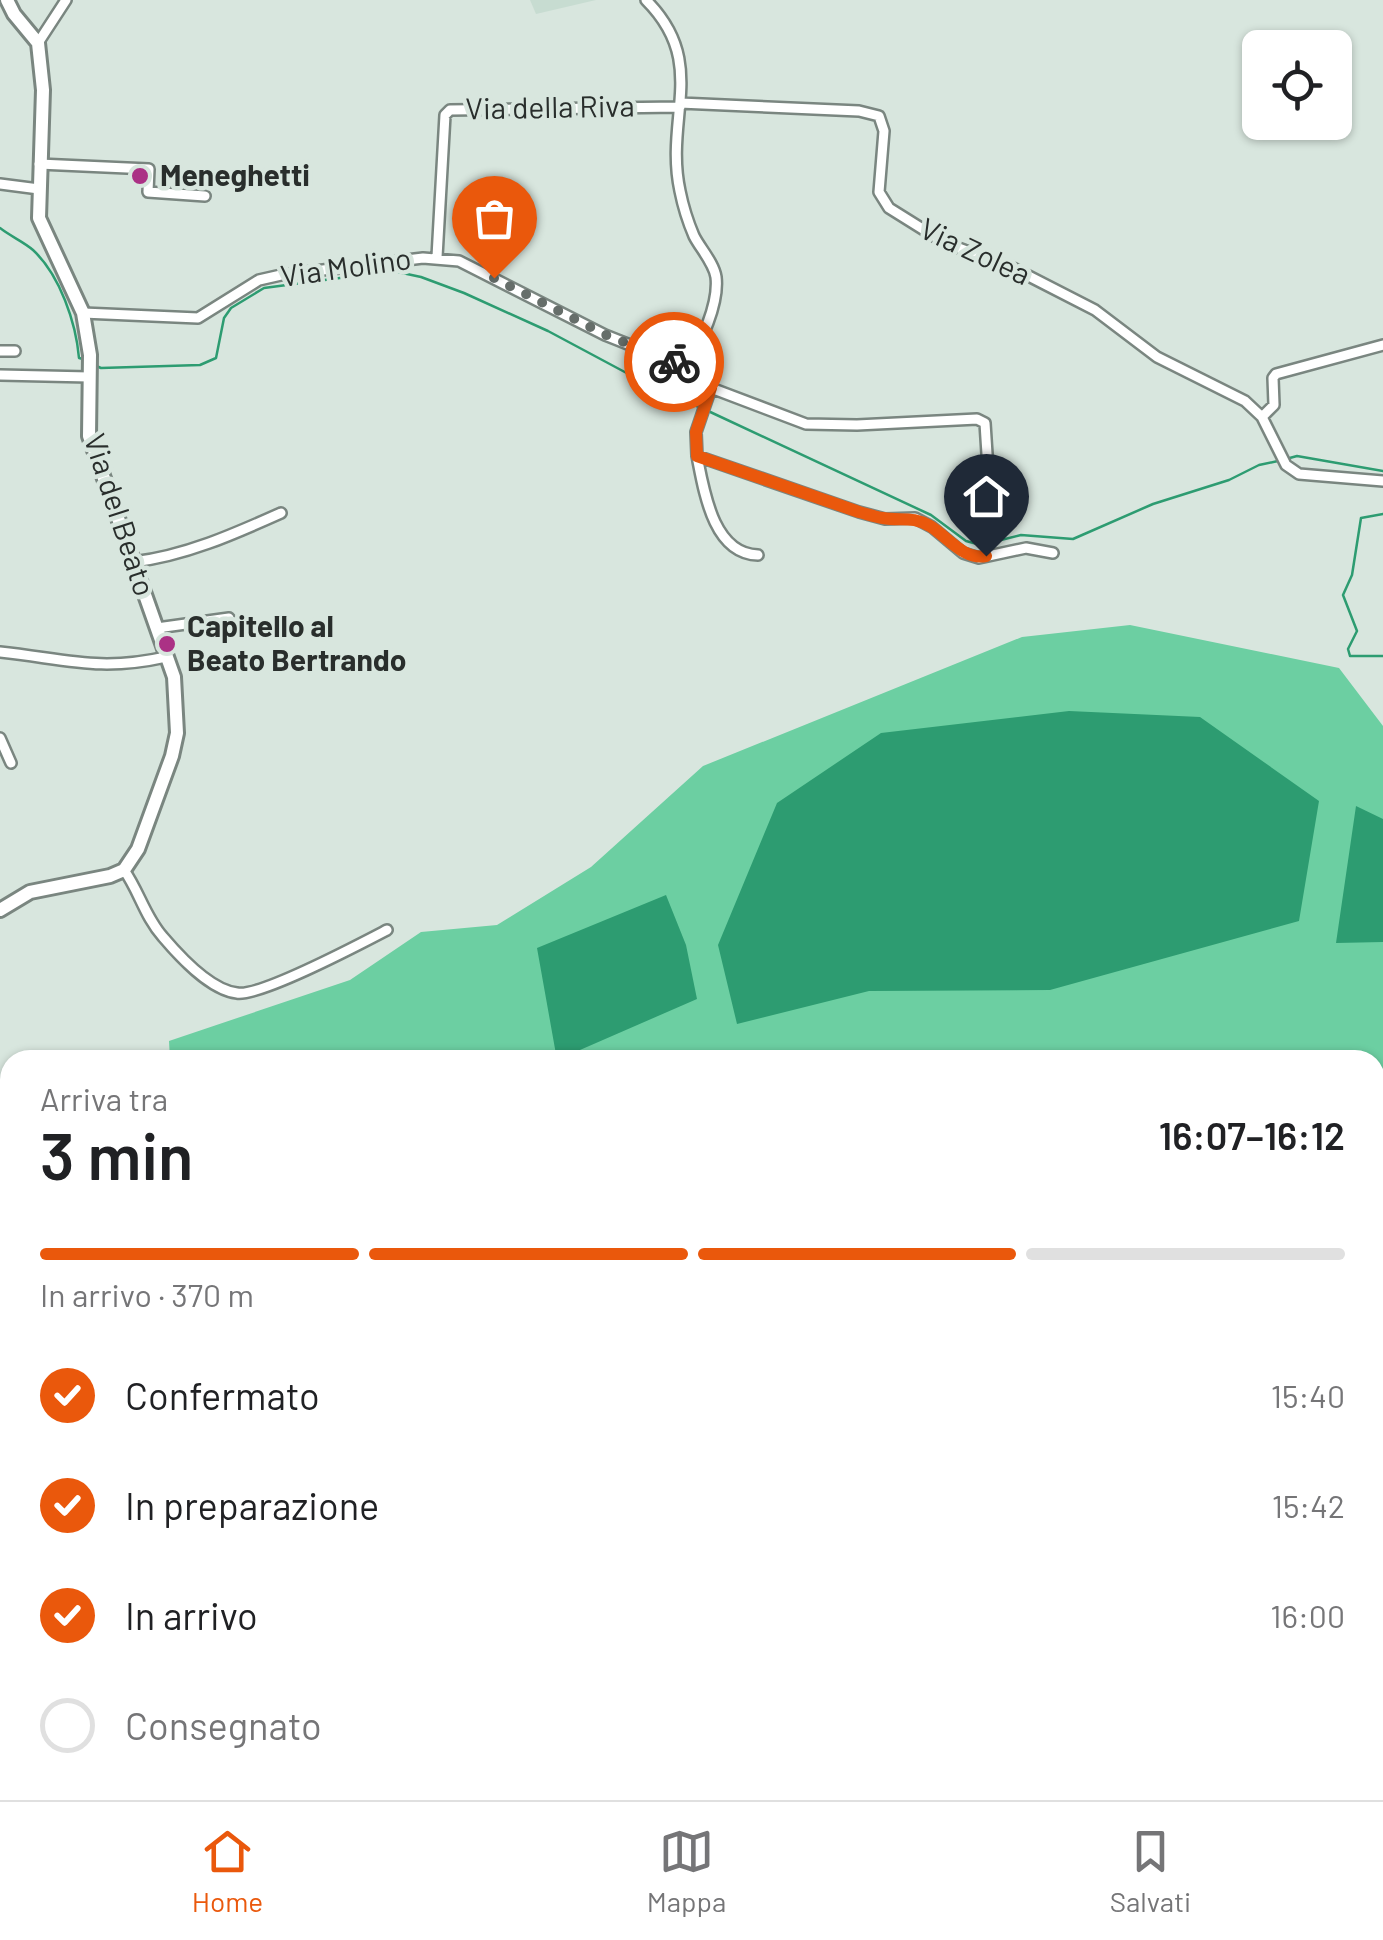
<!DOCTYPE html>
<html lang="it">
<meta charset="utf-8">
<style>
body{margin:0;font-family:Barlow,sans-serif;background:#f2f2f2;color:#202124;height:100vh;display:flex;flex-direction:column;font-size:38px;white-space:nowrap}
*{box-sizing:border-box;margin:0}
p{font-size:32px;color:#757577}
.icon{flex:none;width:55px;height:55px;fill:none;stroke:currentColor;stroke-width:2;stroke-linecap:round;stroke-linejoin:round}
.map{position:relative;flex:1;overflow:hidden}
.sheet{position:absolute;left:0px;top:1050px;width:1385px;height:750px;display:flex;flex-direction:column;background:#fff;border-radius:30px 30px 0 0;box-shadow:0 2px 8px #0004}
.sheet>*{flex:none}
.controls{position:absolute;left:1242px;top:30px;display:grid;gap:20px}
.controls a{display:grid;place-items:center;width:110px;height:110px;border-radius:15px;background:#fff;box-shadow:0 2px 8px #0004;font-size:50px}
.pin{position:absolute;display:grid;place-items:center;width:85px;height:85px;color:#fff;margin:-102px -42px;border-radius:50% 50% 50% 0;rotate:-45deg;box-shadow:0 0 10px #0007}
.pin .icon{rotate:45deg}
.courier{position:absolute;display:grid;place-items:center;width:100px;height:100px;margin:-50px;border:8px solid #ea580c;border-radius:50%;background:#fff;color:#222;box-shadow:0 2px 12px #0007}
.summary em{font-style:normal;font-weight:600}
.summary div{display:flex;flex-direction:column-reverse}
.summary{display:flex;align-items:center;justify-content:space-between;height:170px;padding:0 40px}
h1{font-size:65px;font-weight:600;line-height:75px}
.bar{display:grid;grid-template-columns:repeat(4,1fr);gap:15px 10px;align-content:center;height:120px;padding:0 40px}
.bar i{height:12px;border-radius:8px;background:#e0e0e0}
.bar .on{background:#ea580c}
.bar p{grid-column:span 4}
ol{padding:0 40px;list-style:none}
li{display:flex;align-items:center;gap:30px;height:110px}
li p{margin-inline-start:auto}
li .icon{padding:10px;border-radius:50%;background:#ea580c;color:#fff;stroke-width:4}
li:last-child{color:#757577}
li i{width:55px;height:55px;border:5px solid #e0e0e0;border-radius:50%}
.tab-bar{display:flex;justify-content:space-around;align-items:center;height:140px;border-top:2px solid #e0e0e0;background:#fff;font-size:28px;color:#757577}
.tab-bar a{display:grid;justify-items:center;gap:5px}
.tab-bar .on{color:#ea580c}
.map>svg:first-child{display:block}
</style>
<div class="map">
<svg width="1383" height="1800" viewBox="0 0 1383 1800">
<rect width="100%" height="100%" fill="#d8e6de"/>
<path fill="#c7dcd1" d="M530 0H596L536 14Z"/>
<path fill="#6ccfa2" d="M1130 625 1339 668 1383 726V1613L1375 1598V1060H170L169 1041 350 980 421 932 497 925 591 867 703 766 1022 637Z
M10 1467V1772L0 1773V1476Z"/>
<path fill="#2d9c71" d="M1069 711 1200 717 1319 801 1299 921 1050 990 869 991 737 1024 718 945 777 803 881 733Z
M1356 806 1383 819V942L1336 943Z
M666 895 686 945 697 999 557 1060 537 948Z
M1375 1395H1383V1465L1375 1466Z
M10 1601V1704L0 1710V1610Z"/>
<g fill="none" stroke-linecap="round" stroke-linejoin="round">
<path stroke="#2d9c71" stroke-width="2.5" d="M0 228C10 236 24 242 33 250 60 275 76 323 79 358L83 359
M94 365 101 368 200 365 216 358 224 318 231 308 264 288 393 271 421 277 464 293 548 331 664 393 699 407
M706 410 931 515 966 541 981 545 1021 535 1073 539 1153 504 1229 480 1259 465 1278 461
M1286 459 1297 456 1383 471
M1383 514 1361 518 1352 575 1343 595 1357 631 1348 649 1350 656H1383"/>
<g stroke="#7a8680" stroke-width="14">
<path id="street" d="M38 43 66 0
M680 103 859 111 879 116 884 131 879 192 889 208 945 243 1013 268 1095 310 1157 357 1245 401 1262 417 1286 465 1299 474 1383 481
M39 164 149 169 148 192 205 196
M0 184 39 189
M437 257 445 115 450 110 680 107
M83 313 198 318 259 280 281 275 423 258 459 261 605 335 673 362 685 363C702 345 719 302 716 277 714 263 700 248 694 236 688 222 683 206 680 191 664 117 709 63 646 0
M0 351H15
M685 363 711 388 806 424 857 425 977 419 985 423 989 485 1005 504
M0 375 89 377
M711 388 696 432 697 456 859 512 885 519 915 518 932 527 963 553 979 558 1026 548 1053 553
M1262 417 1274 405 1273 378 1276 374 1383 345
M697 456C704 491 713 554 758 555
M133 562C185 556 234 534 281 513
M157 628 229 618
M0 652C66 659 99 672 166 657
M0 738 11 763
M124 870C139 891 145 917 163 937 180 957 210 990 237 993 260 997 362 943 387 930
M1371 1790 1374 1797 1381 1800"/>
</g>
<g stroke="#7a8680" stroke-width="18">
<path id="secondary" d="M0 910 30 892 110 876 124 870 138 849 172 756 177 733 174 677 89 436 90 355 83 313 39 218 43 90 38 43 14 14 7 0"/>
</g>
<use href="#street" stroke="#fff" stroke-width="9"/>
<use href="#secondary" stroke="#fff" stroke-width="12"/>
</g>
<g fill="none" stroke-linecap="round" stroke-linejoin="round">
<path stroke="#666e6a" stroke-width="10" stroke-dasharray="0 18" d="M494 278 606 335 674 362"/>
<path stroke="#ea580c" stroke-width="12" d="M674 362 685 363 711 388 696 432 697 456 859 512C867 514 875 517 883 518 901 521 913 516 930 526 948 537 963 560 986 556"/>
</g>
<g fill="#ab3185" stroke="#d8e6de" stroke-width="4">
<circle cx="140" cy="176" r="10"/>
<circle cx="167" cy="644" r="10"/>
</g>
<g text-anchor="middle" stroke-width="9" stroke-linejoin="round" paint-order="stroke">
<g font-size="30" fill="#292e2c" stroke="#d8e6de">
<text transform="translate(550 108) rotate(-1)" y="10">Via della Riva</text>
<text transform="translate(975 252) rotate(25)" y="10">Via Zolea</text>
<text transform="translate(346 268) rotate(-8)" y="10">Via Molino</text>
<text transform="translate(119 515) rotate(72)" y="10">Via del Beato</text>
</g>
<g font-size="30" font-weight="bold" fill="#292e2c" stroke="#d8e6de" text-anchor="start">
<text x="160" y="186">Meneghetti</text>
<text x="187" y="637">Capitello al<tspan x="187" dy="34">Beato Bertrando</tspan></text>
</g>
</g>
</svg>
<div class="controls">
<a><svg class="icon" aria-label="locate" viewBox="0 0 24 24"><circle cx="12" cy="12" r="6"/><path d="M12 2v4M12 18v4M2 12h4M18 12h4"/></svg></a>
</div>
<div class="pin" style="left:494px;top:278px;background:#ea580c"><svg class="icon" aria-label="bag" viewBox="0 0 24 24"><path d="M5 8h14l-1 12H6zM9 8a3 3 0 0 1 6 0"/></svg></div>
<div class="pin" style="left:986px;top:556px;background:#1f2937"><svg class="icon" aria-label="home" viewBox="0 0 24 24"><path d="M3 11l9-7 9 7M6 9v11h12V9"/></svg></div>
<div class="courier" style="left:674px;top:362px"><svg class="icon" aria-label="bike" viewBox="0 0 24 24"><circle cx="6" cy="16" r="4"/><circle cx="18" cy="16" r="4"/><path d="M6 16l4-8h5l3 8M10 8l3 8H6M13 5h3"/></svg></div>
<section class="sheet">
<div class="summary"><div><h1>3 min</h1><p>Arriva tra</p></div><em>16:07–16:12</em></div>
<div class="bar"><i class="on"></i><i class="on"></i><i class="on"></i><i></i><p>In arrivo · 370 m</p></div>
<ol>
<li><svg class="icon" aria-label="check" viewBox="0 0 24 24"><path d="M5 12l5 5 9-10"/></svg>Confermato<p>15:40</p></li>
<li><svg class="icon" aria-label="check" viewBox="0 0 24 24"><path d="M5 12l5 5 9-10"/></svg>In preparazione<p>15:42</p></li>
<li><svg class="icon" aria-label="check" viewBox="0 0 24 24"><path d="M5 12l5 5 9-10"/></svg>In arrivo<p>16:00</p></li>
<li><i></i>Consegnato</li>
</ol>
</section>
</div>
<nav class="tab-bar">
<a class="on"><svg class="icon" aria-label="home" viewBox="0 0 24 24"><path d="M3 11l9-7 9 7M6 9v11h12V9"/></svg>Home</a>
<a><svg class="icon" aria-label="map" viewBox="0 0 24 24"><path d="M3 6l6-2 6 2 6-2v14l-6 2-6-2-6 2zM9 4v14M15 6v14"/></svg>Mappa</a>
<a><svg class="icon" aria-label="saved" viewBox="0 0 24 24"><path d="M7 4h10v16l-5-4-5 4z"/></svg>Salvati</a>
</nav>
